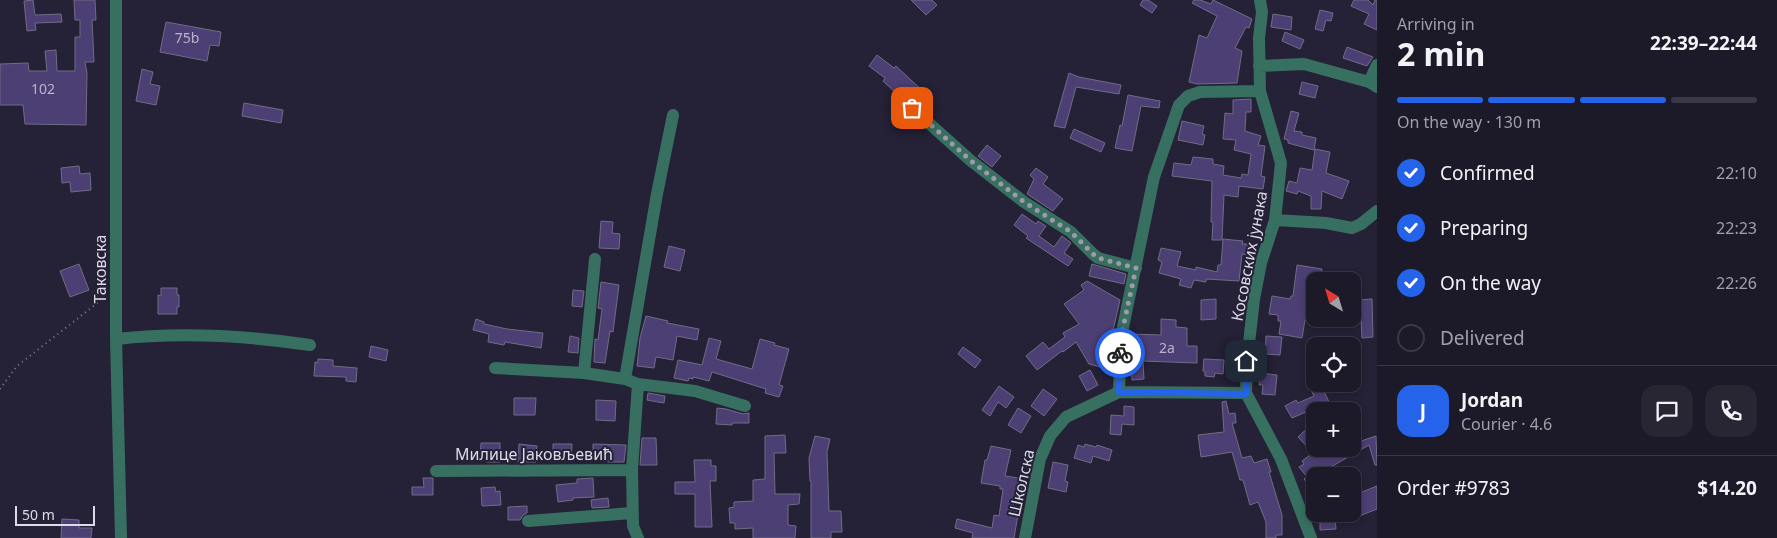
<!DOCTYPE html>
<meta charset="utf-8">
<style>
body{margin:0;font-family:"Noto Sans",sans-serif;background:#292634;color:#f1f3f6;height:100vh;display:flex;flex-direction:column;font-size:19px;white-space:nowrap}
*{box-sizing:border-box;margin:0}
p{font-size:16px;color:#a0a0a8}
.icon{flex:none;width:28px;height:28px;fill:none;stroke:currentColor;stroke-width:2;stroke-linecap:round;stroke-linejoin:round}
.map{position:relative;flex:1;overflow:hidden}
.side{display:flex;flex-direction:column;background:#1c1928;width:400px}
.side>*{flex:none}
.needle{width:32px;rotate:322deg}
.controls{position:absolute;left:1306px;top:272px;display:grid;gap:10px}
.controls a{display:grid;place-items:center;width:55px;height:55px;border-radius:10px;background:#1c1928;box-shadow:0 2px 8px #0003,0 0 0 1px #3a3845;font-size:25px}
.scale{position:absolute;left:15px;bottom:12px;width:80px;box-sizing:border-box;padding-left:5px;border:2px solid #dddbe9;border-top:0;font-size:14px;line-height:18px;white-space:nowrap;color:#dddbe9;-webkit-text-stroke:4px #252136;paint-order:stroke}
.pin{position:absolute;display:grid;place-items:center;width:42px;height:42px;color:#fff;margin:-21px;border-radius:10px;box-shadow:0 2px 8px #0006}
.courier{position:absolute;display:grid;place-items:center;width:50px;height:50px;margin:-25px;border:4px solid #2563eb;border-radius:50%;background:#fff;color:#222;box-shadow:0 1px 6px #0007}
.summary em{font-style:normal;font-weight:700}
.summary div{display:flex;flex-direction:column-reverse}
.summary{display:flex;align-items:center;justify-content:space-between;height:85px;padding:0 20px}
h1{font-size:32px;font-weight:700;line-height:38px}
.bar{display:grid;grid-template-columns:repeat(4,1fr);gap:8px 5px;align-content:center;height:60px;padding:0 20px}
.bar i{height:6px;border-radius:4px;background:#3a3845}
.bar .active{background:#2563eb}
.bar p{grid-column:span 4}
.line{display:flex;align-items:center;gap:12px;padding:0 20px;border-top:1px solid #3a3845}
.line div{flex:1}
.round{display:grid;place-items:center;flex:none;width:52px;height:52px;border-radius:15px;background:#292634}
ol{padding:0 20px;list-style:none}
li{display:flex;align-items:center;gap:15px;height:55px}
li p{margin-inline-start:auto}
li .icon{padding:5px;border-radius:50%;background:#2563eb;color:#fff;stroke-width:4}
li:last-child{color:#a0a0a8}
li i{width:28px;height:28px;border:2px solid #3a3845;border-radius:50%}
main{display:flex;flex:1;min-height:0}
.map>svg:first-child{display:block}
</style>
<main>
<div class="map">
<svg width="1377" height="538" viewBox="0 0 1377 538">
<rect width="100%" height="100%" fill="#252136"/>
<path fill="#4c3f74" stroke="#716c86" d="M33 0 35 15 61 14 62 22 35 23 36 30 27 31 24 1Z
M74 0H95L96 20H92L94 62H85L87 73 86 125 25 124 23 105H0V64L28 63 29 71H47L45 51 56 50 57 71H75V37H80V20H75Z
M911 0H932L937 5 926 15Z
M1143 0H1148L1157 6 1152 13 1140 5Z
M1194 0H1200L1211 4 1213 0 1252 19 1249 28 1246 27 1235 48 1242 51 1237 83 1197 84 1189 82 1199 35 1207 38 1217 16 1192 3Z
M1354 0H1368L1373 5 1375 0H1377V30L1364 24 1369 14 1351 6Z
M1320 10 1333 13 1331 21 1326 20 1323 31 1315 29Z
M1273 14 1292 17 1291 30 1271 27Z
M166 22 221 32 219 46 210 45 207 61 160 52Z
M1285 32 1304 40 1300 49 1282 41Z
M1347 47 1373 57 1367 66 1343 58Z
M877 55 894 68 896 66 927 95 921 102 904 87 897 94 883 81 885 78 869 66Z
M142 69 153 72 150 84 160 86 156 105 136 101Z
M1069 73 1079 77 1121 85 1119 94 1076 87 1065 128 1054 126Z
M1302 82 1318 86 1315 98 1299 94Z
M1128 95 1160 101 1159 108 1141 106 1132 151 1115 148 1120 125 1122 126Z
M1251 99V112H1246L1245 131 1261 136 1258 145 1265 146 1261 176 1265 177 1263 189 1239 186 1238 197 1224 195 1222 240H1212L1213 222H1211L1212 181 1172 176 1174 163 1191 165 1193 157 1213 159V164L1224 166 1223 175 1241 178 1242 174 1248 175 1251 154 1234 150 1236 140 1223 139 1225 113 1233 114V100Z
M244 103 283 110 281 123 242 116Z
M1291 111 1299 113 1294 131 1302 132V135L1316 138 1314 150 1288 143V140L1284 139Z
M1182 121 1204 126 1202 134 1205 135 1203 145 1178 140Z
M1074 129 1105 143 1101 152 1070 138Z
M987 145 1001 156 992 167 978 156Z
M1315 149 1330 152 1326 173 1349 181 1342 199 1322 191 1321 209H1311V196L1298 191 1297 194 1286 191 1289 181 1297 183 1300 168 1312 170Z
M79 166 80 174 90 173 91 190 71 192 70 182 62 183 61 168Z
M1036 168 1048 177 1043 184 1063 199 1053 211 1027 194 1034 179 1030 175Z
M1022 214 1036 224 1038 221 1046 226 1039 236 1054 247 1062 236 1071 243 1064 253 1073 259 1068 266 1026 238 1028 236 1014 225Z
M601 221 613 222 612 233 620 234 619 249 599 248Z
M1223 239 1243 241 1242 244H1249L1248 255 1242 254 1239 281 1206 279V282L1194 280 1191 288 1179 285 1181 279 1159 273 1162 262 1158 260 1161 248 1181 252 1177 266 1196 270V267L1217 272 1218 265H1221Z
M669 246 685 250 680 271 664 267Z
M79 264 89 290 70 297 60 271Z
M1092 264 1126 274 1124 284 1089 276Z
M1297 265 1322 269 1320 281H1315V303L1312 322 1305 320 1302 338 1279 334 1281 321H1278V315L1269 314 1272 296 1290 299 1291 296H1293Z
M1087 281 1120 300 1111 339 1113 340 1111 370 1089 364 1076 342 1063 352 1062 351 1037 370 1026 356 1043 342 1049 349 1065 337 1063 333 1079 324 1064 304 1084 290 1081 285Z
M601 282 619 285 613 332 610 331 605 363 594 362 595 339 598 340 602 309 598 308Z
M161 288H177V295H179V307H177V314H158V295L161 296Z
M573 290 584 291 582 307 572 306Z
M1216 299V319L1201 320V300Z
M1372 299 1373 337 1362 338 1360 300Z
M646 316 668 321 667 323 699 329 697 340 677 336 673 360 656 357 654 368 637 366 640 338Z
M476 319 484 322V324L507 329 543 333 541 348 505 342 504 345 488 342 489 334 473 330Z
M1161 319 1176 320V327L1187 328V346H1197V363L1143 361 1144 379 1132 380 1131 360H1130L1131 334 1161 335Z
M570 336 579 338 578 353 568 352Z
M1266 336 1282 337 1280 355 1265 354Z
M709 338 721 341 716 359 752 369 760 339 775 343 774 345 789 349 779 385 783 386 779 397 765 393 766 389 712 372 709 381 693 377V379L689 378 688 381 674 378 678 360 702 365Z
M371 346 388 350 386 361 369 357Z
M963 347 981 360 975 368 958 354Z
M318 359 333 360V366L357 368 356 382 346 381V377L314 376 315 362 318 363Z
M1204 359 1224 360 1223 374 1215 373 1214 377 1205 376V371H1203Z
M1090 370 1098 385 1087 391 1079 376Z
M1260 373 1277 375 1275 395 1262 394 1263 385H1259Z
M999 386 1014 397 1006 408 998 402 990 416 982 410Z
M1322 387 1329 402 1292 418 1285 406 1296 400 1298 403 1314 396 1312 392Z
M1043 389 1057 399 1044 416 1031 406Z
M648 393 665 396 664 403 647 400Z
M514 398H536L535 415H514Z
M596 400 616 401 615 421 596 420Z
M1226 401 1229 414 1235 413 1236 423H1232L1242 458 1251 456 1254 463 1267 459 1271 472H1269L1282 515V535H1276V538H1266V522L1258 502 1250 505 1243 480H1240L1232 452 1201 457 1198 435 1224 432 1222 402Z
M1124 406 1134 407V425L1122 424 1121 435 1110 434 1111 415 1124 416Z
M717 408 726 409 743 414 749 413V423H732V425L716 424Z
M1018 408 1031 416 1021 433 1008 425Z
M1315 421V449H1352V444L1376 436 1377 465H1375L1369 445 1324 471 1328 476H1315V494L1304 479 1307 477 1299 467 1304 464 1302 461 1313 453 1298 437Z
M785 435 786 453H774L775 494H800L799 504 788 505V525L796 526 795 538H753V528L735 529V523H730L729 508 734 507V502L753 501V480L765 479V436Z
M815 436 830 439 827 452 829 511H841L842 532H831V538H811V481H810L809 458Z
M642 438H656L657 465H640Z
M481 443H500V462H487V458H480Z
M519 444 537 446 536 462H518Z
M553 444H572L571 460H553Z
M593 444 626 445 624 462H608V455L593 454Z
M1085 444 1096 447 1097 445 1112 450 1109 461 1093 456 1091 463 1074 458 1078 445 1084 447Z
M991 446 1011 450 1005 476 1018 478V481L1022 482 1021 492 1015 491 1013 508 1019 509 1014 538H972L973 533 955 528 957 519 992 528 994 515 999 516 1003 489H1000V486L981 483 985 460H987Z
M694 460H711V466H716V481H710L712 527H695V494H675V482H695Z
M1053 462 1068 465 1065 481 1068 482 1066 492 1048 488Z
M423 478H433V495H412V487H424Z
M593 478 594 497 573 498V500L558 502 556 485 577 483V479Z
M1377 486V509L1357 517 1352 505V496Z
M495 487 496 492 500 491 501 505 482 506 481 488Z
M608 498 609 507 592 508 591 500Z
M527 506V513L523 515 520 520H508V507Z
M62 519 79 520V528H92L91 538H61Z
M1335 519 1336 529 1320 530V520Z"/>
<g fill="none" stroke-linecap="round" stroke-linejoin="round">
<path stroke="#827f91" stroke-width="2" stroke-dasharray="1 4" stroke-linecap="butt" d="M0 389 17 366 105 297"/>
<path stroke="#377060" stroke-width="12" d="M116 0V339L121 538
M1260 0 1262 12 1259 38 1260 91 1281 163 1275 220 1261 263 1254 299 1247 361 1246 393 1281 459 1311 538
M1259 66 1304 64 1369 82 1377 87
M1369 82 1377 65
M912 108 970 160 1024 202 1071 232 1093 254 1098 258 1136 268
M1275 220 1326 223 1352 228 1361 224 1377 211
M116 339C178 332 249 336 310 345
M495 368 584 373 625 379 638 384 695 391 745 406
M584 373 595 259
M625 379 657 194 673 115
M638 384 632 470 633 526 638 538
M1119 392 1121 337 1154 177 1179 105 1188 96 1200 92 1260 91
M436 471 632 470
M528 521 632 513
M1025 538 1040 459 1050 436 1066 417 1119 392 1246 393"/>
</g>
<g fill="none" stroke-linecap="round" stroke-linejoin="round">
<path stroke="#9d9aaa" stroke-width="5" stroke-dasharray="0 9" d="M912 108 970 160 1024 202 1071 232 1093 254 1098 258 1136 268 1121 337 1120 353"/>
<path stroke="#2563eb" stroke-width="6" d="M1120 353 1119 392 1246 394V361"/>
</g>
<g text-anchor="middle" stroke-width="4" stroke-linejoin="round" paint-order="stroke">
<g font-size="14" fill="#b9b4cc">
<text x="187" y="43">75b</text>
<text x="43" y="94">102</text>
<text x="1167" y="353">2a</text>
</g>
<g font-size="16" fill="#dddbe9" stroke="#252136">
<text transform="translate(1249 256) rotate(-79)" y="6">Косовских јунака</text>
<text transform="translate(100 269) rotate(-90)" y="6">Таковска</text>
<text x="534" y="460">Милице Јаковљевић</text>
<text transform="translate(1021 483) rotate(-77)" y="6">Школска</text>
</g>
</g>
</svg>
<div class="controls">
<a><svg class="needle" viewBox="-14 -14 28 28"><path d="M0-13l5 13h-10z" fill="#e53935"/><path d="M0 13l5-13h-10z" fill="#a0a0a8"/></svg></a>
<a><svg class="icon" aria-label="locate" viewBox="0 0 24 24"><circle cx="12" cy="12" r="6"/><path d="M12 2v4M12 18v4M2 12h4M18 12h4"/></svg></a>
<a>+</a>
<a>−</a>
</div>
<div class="scale">50 m</div>
<div class="pin" style="left:912px;top:108px;background:#ea580c"><svg class="icon" aria-label="bag" viewBox="0 0 24 24"><path d="M5 8h14l-1 12H6zM9 8a3 3 0 0 1 6 0"/></svg></div>
<div class="pin" style="left:1246px;top:361px;background:#1f2937"><svg class="icon" aria-label="home" viewBox="0 0 24 24"><path d="M3 11l9-7 9 7M6 9v11h12V9"/></svg></div>
<div class="courier" style="left:1120px;top:353px"><svg class="icon" aria-label="bike" viewBox="0 0 24 24"><circle cx="6" cy="16" r="4"/><circle cx="18" cy="16" r="4"/><path d="M6 16l4-8h5l3 8M10 8l3 8H6M13 5h3"/></svg></div>
</div>
<section class="side">
<div class="summary"><div><h1>2 min</h1><p>Arriving in</p></div><em>22:39–22:44</em></div>
<div class="bar"><i class="active"></i><i class="active"></i><i class="active"></i><i></i><p>On the way · 130 m</p></div>
<ol>
<li><svg class="icon" aria-label="check" viewBox="0 0 24 24"><path d="M5 12l5 5 9-10"/></svg>Confirmed<p>22:10</p></li>
<li><svg class="icon" aria-label="check" viewBox="0 0 24 24"><path d="M5 12l5 5 9-10"/></svg>Preparing<p>22:23</p></li>
<li><svg class="icon" aria-label="check" viewBox="0 0 24 24"><path d="M5 12l5 5 9-10"/></svg>On the way<p>22:26</p></li>
<li><i></i>Delivered</li>
</ol>
<div class="line" style="height:90px"><b class="round" style="background:#2563eb;color:#fff">J</b><div><b>Jordan</b><p>Courier · 4.6</p></div><a class="round"><svg class="icon" aria-label="chat" viewBox="0 0 24 24"><path d="M4 5h16v11H9l-5 4z"/></svg></a><a class="round"><svg class="icon" aria-label="phone" viewBox="0 0 24 24"><path d="M5 4h4l2 5-3 2q2 4 5 5l2-3 5 2v4C11 20 4 13 5 4z"/></svg></a></div>
<div class="line" style="height:65px"><div>Order #9783</div><b>$14.20</b></div>
</section>
</main>
